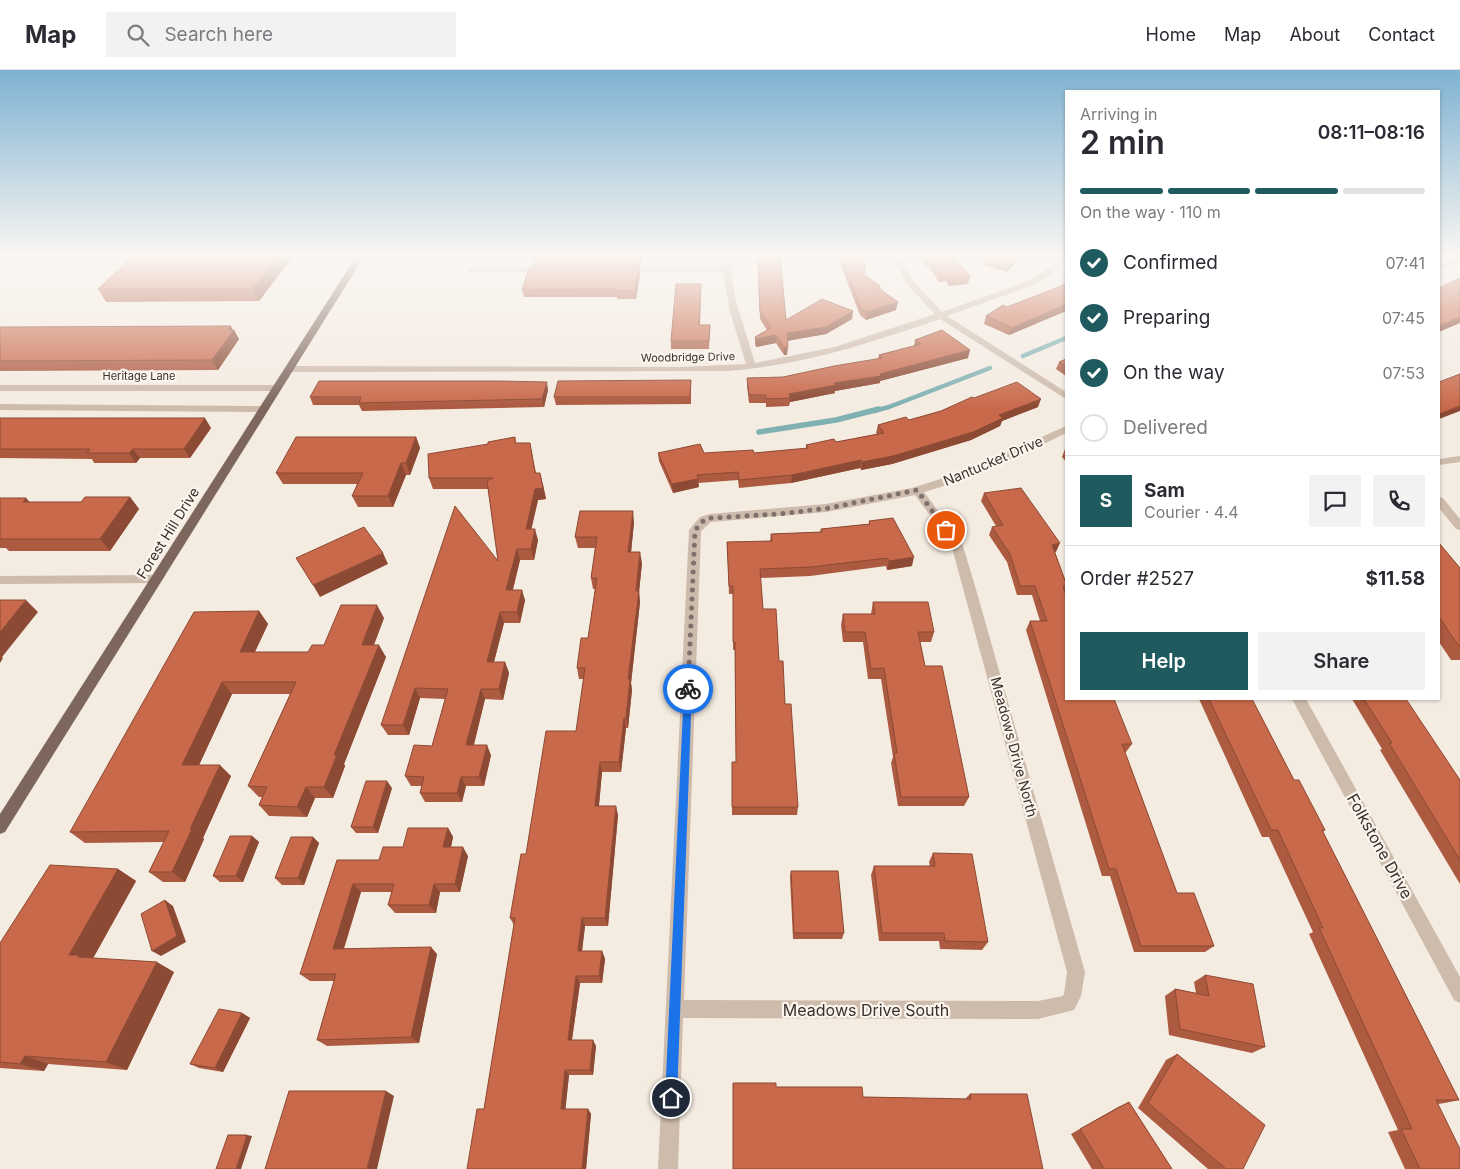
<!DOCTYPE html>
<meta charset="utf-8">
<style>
body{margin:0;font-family:Inter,sans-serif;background:#f2f2f3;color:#2b2b33;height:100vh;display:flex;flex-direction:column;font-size:19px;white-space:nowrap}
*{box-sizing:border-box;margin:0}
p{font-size:16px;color:#7c7c81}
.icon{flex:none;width:28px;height:28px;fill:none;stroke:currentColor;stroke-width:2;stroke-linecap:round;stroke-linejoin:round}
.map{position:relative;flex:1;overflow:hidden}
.panel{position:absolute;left:1065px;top:20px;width:375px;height:610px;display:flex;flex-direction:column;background:#fff;border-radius:0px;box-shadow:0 1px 4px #0004}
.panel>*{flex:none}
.pin{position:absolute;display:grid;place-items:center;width:42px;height:42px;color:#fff;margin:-21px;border:2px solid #fff;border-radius:50%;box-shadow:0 1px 5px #0007}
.courier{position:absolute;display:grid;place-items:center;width:50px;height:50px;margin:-25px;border:4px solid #1a73e8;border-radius:50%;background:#fff;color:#222;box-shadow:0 1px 6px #0007}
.summary em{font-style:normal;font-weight:600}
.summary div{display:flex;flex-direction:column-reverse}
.summary{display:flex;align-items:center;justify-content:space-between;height:85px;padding:0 15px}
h1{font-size:32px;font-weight:600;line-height:38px}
.bar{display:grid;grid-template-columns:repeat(4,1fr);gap:8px 5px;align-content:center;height:60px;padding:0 15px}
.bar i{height:6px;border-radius:4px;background:#e1e1e2}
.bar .active{background:#1f5a5e}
.bar p{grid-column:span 4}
.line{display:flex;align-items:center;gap:12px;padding:0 15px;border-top:1px solid #e1e1e2}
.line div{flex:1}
.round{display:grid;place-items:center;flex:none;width:52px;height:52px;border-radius:0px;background:#f2f2f3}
ol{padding:0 15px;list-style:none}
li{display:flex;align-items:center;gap:15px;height:55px}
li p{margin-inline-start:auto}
li .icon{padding:5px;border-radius:50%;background:#1f5a5e;color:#fff;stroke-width:4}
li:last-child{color:#7c7c81}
li i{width:28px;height:28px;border:2px solid #e1e1e2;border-radius:50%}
.primary-button{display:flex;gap:10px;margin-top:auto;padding:10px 15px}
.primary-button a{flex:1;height:58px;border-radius:0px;background:#1f5a5e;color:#fff;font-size:20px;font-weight:600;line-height:58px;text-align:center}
.primary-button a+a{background:#f2f2f3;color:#2b2b33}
header{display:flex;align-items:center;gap:30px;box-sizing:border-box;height:70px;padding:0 25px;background:#fff;border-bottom:1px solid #e1e1e2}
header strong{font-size:24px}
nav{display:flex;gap:28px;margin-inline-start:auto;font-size:18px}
.search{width:350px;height:45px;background:#f2f2f3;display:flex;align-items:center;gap:12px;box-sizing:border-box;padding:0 18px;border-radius:0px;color:#7c7c81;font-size:19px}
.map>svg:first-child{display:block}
</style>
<header>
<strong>Map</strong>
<div class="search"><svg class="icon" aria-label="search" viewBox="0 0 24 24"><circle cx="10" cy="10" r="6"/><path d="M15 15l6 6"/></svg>Search here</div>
<nav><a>Home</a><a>Map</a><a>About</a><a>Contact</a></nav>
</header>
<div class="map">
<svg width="1460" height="1099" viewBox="0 0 1460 1099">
<rect width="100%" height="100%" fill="#f4ebe1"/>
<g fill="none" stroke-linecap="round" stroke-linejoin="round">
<path stroke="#7fb0b2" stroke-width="4.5" d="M1023 286 1066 268
M874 341 889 337 990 298"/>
<path stroke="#7fb0b2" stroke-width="5.5" d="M759 362 836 350 879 339"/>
<path fill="#cdbbac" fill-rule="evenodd" d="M722 185H730L735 228 755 293 835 277 935 244 906 213 890 185H898L912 210 942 242 1017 215 1037 206 1052 195 1053 191 1049 185H1057L1061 191 1060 196 1043 210 1023 219 947 246 1066 322V329L940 249C871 273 802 295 729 301L289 302 284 299 289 296 682 297 746 294 730 242 723 202H623L619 200 623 198H723Z
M1460 188V193L1439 201V196Z
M468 198H546L550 200 546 202H468Z
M0 315H277L282 318 277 321H0Z
M0 334 264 336 269 339 264 342 0 340Z
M1066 356V363C1020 386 974 408 924 422L962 473 975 516 1085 902 1081 926 1074 940 1038 949 683 948 678 1099H658L689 460 700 447 710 444 826 434 912 418 969 400ZM915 425 951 474 1067 902 1064 924 1063 926 1038 931 684 930 701 461 711 452 826 442Z
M1460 386V392L1439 395V389Z
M1439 427 1443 428 1460 449V460L1456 459 1439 438Z
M157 505 163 509 157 513 0 514V506Z
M1292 629H1306L1460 907V933L1454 930Z"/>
<path fill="#7d675c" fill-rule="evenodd" d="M357 185H365L5 762 0 764V744Z"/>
</g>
<path fill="#ac5a40" d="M134 185H294L259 231 106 232 98 219Z
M534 185H643L641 196H534L533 189Z
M757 185H780L786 250 852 249 826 264 787 271V285H784L776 273 756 277 755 274V267L767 260 760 249Z
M837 185H862L865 205 881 220 896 240 866 250 860 245Z
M919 185H952L970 206 968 214 949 216 946 211 939 212 928 196H925Z
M987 185H1022L1007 202 982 195 984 188Z
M639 196 640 204 636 229H617V227H524L522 220Z
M1066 213V241L1009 265 984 254 986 246 1059 217Z
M701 221 700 255H710L709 279H671V271Z
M0 257 233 260 239 269 218 300 0 301Z
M915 270 968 288 880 311V313L835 321V323L790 332 789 336 766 337V333H749L747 316V308L783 307 878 289 879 285 914 276Z
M1066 289V306L1056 299 1059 292Z
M691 310V334L556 335 554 327Z
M548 320 544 337 362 341 359 335H313L310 327Z
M974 328 1038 337 1002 351 1000 356 971 370 892 394 861 400 860 398 791 413 739 418 738 410 698 413 699 417 673 423 659 391 658 383H754L806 379V375L836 372 877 364 876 363 878 355 909 350 941 341Z
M0 348 211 358 190 388H140L136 393H94L92 389 0 388Z
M416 367 420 378 410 405H406L393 437H358L352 426 357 414H283L276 403Z
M515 367 516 373H530L536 403 543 414 546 429 538 430 531 459 538 470 534 490H520L513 520 525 530 520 553H504L494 592H505L509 603 503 630 485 629 474 675 491 685 484 716H466L462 732H425L420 723 422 716H411L405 706 432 676 445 629 420 628 409 665H388L381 655 498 491 488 419H433L429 408 488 374Z
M1066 378V392L1062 387 1065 379Z
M984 423 1056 482H1055L1066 513V518L1065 521 1066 629 1132 674 1126 682H1125L1177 823 1214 876 1205 882H1134L1110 806H1102L1026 560 1030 551H1040L1032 525H1017L1007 492 989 465 992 457 996 456 981 431Z
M130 427 139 439 110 481H9L6 478H0V428H26L29 432H81Z
M869 451 912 496 887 500 886 496 810 506 760 508 763 539 779 591 785 634 798 737 797 745H732V692H736L735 580H733V524H729L727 472 770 471 771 464 820 462 821 459 869 454Z
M634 452 631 482 642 493 639 522 640 532 631 613 632 620 628 658H626L621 702H602L599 736 618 745 608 856H585L582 881H602L605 889 602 913H580L572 970 596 976 593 1005H569L565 1039H588L591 1044 586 1099H467L484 1039 514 855 510 848 526 784 576 661 584 609H579L577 598 588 568 595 519H593L591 508 595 478H578L575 467Z
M1439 473 1460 498V590H1451L1439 572Z
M873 532 934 562 931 572H920L925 596 969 727 964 736H898L891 693 893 687 881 609H868L863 572H843L841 555 843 544H871Z
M259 541 268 554 255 582H308L384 548 374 575 386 587 344 694 345 696 333 728H315L307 747 269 746 259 735 262 727H259L248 716 290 624H232L199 695 231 706 203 768 204 769 185 812H163L149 802 164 772 85 773 70 762Z
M1199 629H1252L1294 710 1325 760 1323 762 1459 1030 1445 1033 1438 1034 1460 1099H1405L1388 1062 1398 1060 1309 864 1313 862 1269 767H1262Z
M1352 629H1406L1460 710V814L1380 680 1382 679Z
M392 718 378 763H356L351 757Z
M448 758 453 767 451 777 468 786 460 822H440L436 843H395L388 835 392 822H361L344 879 437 884 419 973 327 976 317 970 334 911H310L300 904 337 790H379L403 777Z
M252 766 259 772 243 812H220L213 806Z
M313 767 319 773 304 815H282L275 808Z
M933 783 988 872 982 880 940 879 939 871H879L871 805 874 796H930L929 792Z
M118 799 136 811 93 888 174 902 127 1000 48 994 44 1001 0 998V873Z
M791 801 844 863 842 869H793L790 807Z
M1205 905 1265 977 1252 983 1169 965 1165 926 1175 919 1196 923 1194 912Z
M242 943 250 948 223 1002 199 998 190 994Z
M1177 984 1243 1099H1208L1138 1038 1166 990Z
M776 1017 863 1027 965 1029 970 1024 1043 1099Z
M1129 1032 1172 1099H1092L1071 1064 1118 1037Z"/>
<path fill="#8c4a34" d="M280 185H294L259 231 253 219Z
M641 185H643L641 196 640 189Z
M1018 185H1022L1007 202 1009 194Z
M639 196 640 204 636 229 635 221Z
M898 232 896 240 866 250 867 242Z
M1066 234V241L1009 265 1012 258Z
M853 241 852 249 826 264 786 271 787 263Z
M1460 247V253L1439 262V256Z
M231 256 233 261 234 260 239 269 218 300 212 290Z
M776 265V273L756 277V269Z
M788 277 787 285H784V278Z
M970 280 968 288 880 311V313L835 321V323L790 332 789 324 834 313 880 304Z
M547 312 548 320 544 337 542 329Z
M1041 329 1038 337 1002 351 1000 356 971 370 892 394 861 400 862 392 999 345Z
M1460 336V341L1439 349V344Z
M205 348 211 358 190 388 184 379Z
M416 367 420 378 410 405 406 393Z
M133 379 140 388 136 393 129 383Z
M861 390 860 398 791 413 792 405Z
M401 393 406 405 393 437 388 426Z
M540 403 546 429 538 430 529 470 526 459 535 419Z
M698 409 699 417 673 423 672 414Z
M130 427 139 439 110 481 100 469Z
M26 428 37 440 23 432Z
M633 441 634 452 630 493 628 482Z
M535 459 538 470 534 490 531 479Z
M1060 473 1056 482 1048 484 1052 475Z
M517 479 520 490 510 530 506 520Z
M640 482 642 493 639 522 640 532 631 613 632 620 628 658 626 648 628 609Z
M383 483 388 494 320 527 313 515Z
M914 487 912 496 887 500 889 491Z
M522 520 525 530 520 553 517 542Z
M26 530 38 542 2 587 3 588 0 593V562Z
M377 535 384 548 369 587 362 575Z
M259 541 268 554 249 594 240 582Z
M500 542 504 553 491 603 487 592Z
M379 575 386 587 344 694 345 696 333 728 324 717 334 685Z
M505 592 509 603 503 630 499 619Z
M222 612 232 624 194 706 182 695Z
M415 618 420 628 409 665 403 655Z
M481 619 485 629 471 685 466 675Z
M624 648 626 658 621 702 619 692Z
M487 675 491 685 484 716 479 707Z
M600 692 602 702 598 745 595 736Z
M220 695 231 706 203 768 204 769 185 812 172 802 190 759Z
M461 707 466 716 462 732 457 723Z
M387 711 392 718 378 763 373 757Z
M306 717 315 728 307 747 297 737Z
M616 736 618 745 608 856 605 848Z
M448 758 453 767 449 786 443 777Z
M252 766 259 772 243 812 236 806Z
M313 767 319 773 304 815 298 808Z
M463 777 468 786 460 822 455 814Z
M118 799 136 811 91 892 69 885Z
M353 814 361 822 341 886 333 879Z
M434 814 440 822 436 843 429 835Z
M165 830 173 836 186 872 161 886 152 881Z
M582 848 585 856 581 889 578 881Z
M431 877 437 884 419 973 411 967Z
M602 881 605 889 602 913 599 906Z
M157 892 174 902 127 1000 106 992Z
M576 906 580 913 571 976 568 970Z
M242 943 250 948 223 1002 215 998Z
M593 970 596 976 593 1005 590 1000Z
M25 986 48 994 44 1001 20 994Z
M565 1000 569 1005 565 1044 561 1039Z
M386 1021 394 1026 377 1099H367Z
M588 1039 591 1044 586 1099H582Z
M247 1065 252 1066 241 1099H236Z"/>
<path fill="#c8694b" stroke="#8c4a34" d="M134 185H280L253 219H98Z
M534 185H641L640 189H533Z
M758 185H780L786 250 822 229 853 241 826 257 787 263 788 277 784 278 776 265 756 269 755 267 771 258 760 241Z
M840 185H862L866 199 863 204 879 215 881 220 898 232 867 242 861 238Z
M924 185H952L970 206 951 208 947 204H940L929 189H926Z
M987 185H1018L1009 194 984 188Z
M530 196H639L635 221H616L617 219 522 220Z
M1460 208V247L1439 256V218Z
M1066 213V234L1012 258 986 246 1003 235 1007 237 1059 217Z
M676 214H701L699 255H710L709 271H671Z
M231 256 228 260H234L212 290 0 291V257Z
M942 260 970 280 880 304 881 306 834 313 836 315 789 324 790 328 766 329V325H749L747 308 783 307 834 296 882 288 879 285 921 274 915 270Z
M1066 289V296L1059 292Z
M1460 304V336L1439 344V312Z
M691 310 690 327H554L558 311Z
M319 311H499L547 312 542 329 359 333 361 327H310Z
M1017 312 1041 329 999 345 1003 348 973 362 893 386 862 392 861 390 792 405 739 410 738 402 697 405 698 409 672 414 658 383 700 374 704 383 753 380 754 383 808 378 806 375 834 369 836 372 884 363 878 355 906 347 909 350 941 341 972 327 974 328Z
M0 348H205L184 379H133L129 383H87L90 379H0Z
M296 367H416L406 393H401L388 426H352L363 403H276Z
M515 367V373H530L535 403H540L543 418 535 419 526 459H535L531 479H517L506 520H522L517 542H500L487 592H505L499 619H481L466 675H487L479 707H461L457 723H420L424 707 405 706 414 675 432 676 448 619 415 618 403 655H381L455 436 498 491 487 411 493 408H429L428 384 488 374V372Z
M1021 418 1060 473 1052 475 1066 513V516H1063L1066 526V629H1114L1132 674H1122L1177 823H1194L1214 876H1141L1116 799H1109L1030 551H1047L1035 516H1020L1010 484 992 457 1003 455 984 423Z
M85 427H130L100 469H0V428H26L23 432H81Z
M580 441H633L628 482H640L636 521H639L628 609H630L626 648H624L619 692H600L595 736H616L605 848H582L578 881H602L599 906H576L568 970H593L590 1000H565L561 1039H588L582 1099H467L477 1039H484L515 848H510L521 784H526L546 661H576L585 598H577L581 568H588L597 508H591L597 467H575Z
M893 448 914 487 889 491 887 488 811 497 760 499 763 539H776L779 591H783L785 634H791L798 737H732V692H736L735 572H733V516H729L727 472 772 471 771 464 822 462 821 459 870 454 869 451Z
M364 457 383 483 313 515 296 488Z
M1439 473 1460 498V577L1446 558H1447L1439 547Z
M0 530H26L0 562Z
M873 532H928L934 562H918L925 596H942L969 727H901L894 683H897L884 598 871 599 865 562H845L843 544H875Z
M341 535H377L362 575H379L334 685H337L324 717H306L297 737 259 735 267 717 248 716 296 612H222L182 695H220L190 759H192L172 802H149L169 761 70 762 194 542 259 541 240 582H308L312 575H324Z
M1209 629H1252L1294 710H1299L1325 760H1322L1459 1030H1436L1460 1079V1099H1420L1401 1059H1412L1319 858H1323L1278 760H1271Z
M1364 629H1406L1460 710V790L1389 673H1392Z
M366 711H387L373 757H351Z
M408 758H448L443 777H463L455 814H434L429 835H388L394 814H353L333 879 431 877 411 967 317 970 336 904H300L337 790H379L383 777H403Z
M230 766H252L236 806H213Z
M291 767H313L298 808H275Z
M933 783 972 784 988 872 945 871 944 863H882L874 796H935Z
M50 795 118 799 69 885H79L78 887 157 892 106 992 25 986 20 994 0 992V873Z
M791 801H838L844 863H794Z
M165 830 177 866 152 881 141 844Z
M1205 905 1253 914 1265 977 1180 959 1175 919 1209 926Z
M219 939 242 943 215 998 190 994Z
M1177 984 1265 1055 1243 1099H1226L1148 1033Z
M733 1013H776V1017H862L863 1027 971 1029 970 1024H1027L1043 1099H733Z
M289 1021H386L367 1099H265Z
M1129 1032 1172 1099H1104L1080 1059Z
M228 1065H247L236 1099H216Z"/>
<linearGradient id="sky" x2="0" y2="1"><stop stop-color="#7eb2d2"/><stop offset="0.55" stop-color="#faf6f2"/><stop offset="1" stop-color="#faf6f2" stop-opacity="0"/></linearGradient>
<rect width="1460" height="338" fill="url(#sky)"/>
<path fill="#1a73e8" d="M688 616 692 619 677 1028 675 1032 671 1034 667 1032 665 1028 684 619Z"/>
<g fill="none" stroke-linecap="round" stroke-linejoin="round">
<path stroke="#7c716b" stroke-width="5" stroke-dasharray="0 9" d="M688 619 695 460 704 450 710 448 779 444 829 438 917 420 946 460"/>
</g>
<g text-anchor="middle" stroke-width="4.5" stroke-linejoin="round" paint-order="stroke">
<g font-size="11" fill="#3b302b" stroke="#fbf5ee">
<text transform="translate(688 287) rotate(-1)" y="4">Woodbridge Drive</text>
<text x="139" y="310">Heritage Lane</text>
</g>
<g font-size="14" fill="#3b302b" stroke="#fbf5ee">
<text transform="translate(993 391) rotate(-23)" y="5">Nantucket Drive</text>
<text transform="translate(168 463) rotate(-58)" y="5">Forest Hill Drive</text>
<text transform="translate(1014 677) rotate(75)" y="5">Meadows Drive North</text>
</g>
<g font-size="16" fill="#3b302b" stroke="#fbf5ee">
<text transform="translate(1380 776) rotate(61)" y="6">Folkstone Drive</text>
<text x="866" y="946">Meadows Drive South</text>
</g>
</g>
</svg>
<div class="pin" style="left:946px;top:460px;background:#ea580c"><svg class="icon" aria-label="bag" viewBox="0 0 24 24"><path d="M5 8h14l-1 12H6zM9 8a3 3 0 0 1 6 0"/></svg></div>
<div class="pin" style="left:671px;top:1028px;background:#1f2937"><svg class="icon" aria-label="home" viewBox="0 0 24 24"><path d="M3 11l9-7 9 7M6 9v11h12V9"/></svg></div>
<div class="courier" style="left:688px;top:619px"><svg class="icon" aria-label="bike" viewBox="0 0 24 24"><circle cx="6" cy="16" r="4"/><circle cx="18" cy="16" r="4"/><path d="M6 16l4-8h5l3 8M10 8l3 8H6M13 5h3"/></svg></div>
<section class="panel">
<div class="summary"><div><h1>2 min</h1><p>Arriving in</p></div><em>08:11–08:16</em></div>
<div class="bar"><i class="active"></i><i class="active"></i><i class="active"></i><i></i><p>On the way · 110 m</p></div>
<ol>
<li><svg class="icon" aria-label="check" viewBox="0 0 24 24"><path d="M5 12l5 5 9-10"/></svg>Confirmed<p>07:41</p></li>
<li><svg class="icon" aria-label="check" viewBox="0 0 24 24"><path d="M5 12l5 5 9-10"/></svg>Preparing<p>07:45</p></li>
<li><svg class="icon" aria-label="check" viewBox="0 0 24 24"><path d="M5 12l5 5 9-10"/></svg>On the way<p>07:53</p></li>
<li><i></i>Delivered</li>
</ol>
<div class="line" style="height:90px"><b class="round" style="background:#1f5a5e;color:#fff">S</b><div><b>Sam</b><p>Courier · 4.4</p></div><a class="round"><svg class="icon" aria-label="chat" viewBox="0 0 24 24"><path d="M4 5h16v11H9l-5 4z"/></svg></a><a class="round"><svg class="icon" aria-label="phone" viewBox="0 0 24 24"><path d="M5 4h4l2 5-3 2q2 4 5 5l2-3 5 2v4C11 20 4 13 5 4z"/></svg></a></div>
<div class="line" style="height:65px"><div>Order #2527</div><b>$11.58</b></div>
<div class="primary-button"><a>Help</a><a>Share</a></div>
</section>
</div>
